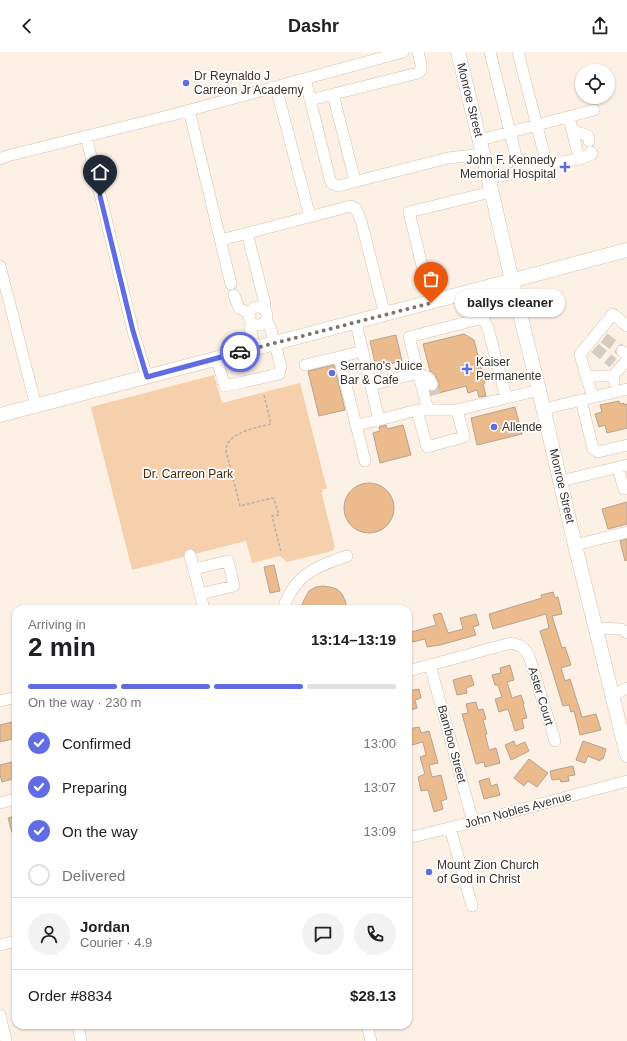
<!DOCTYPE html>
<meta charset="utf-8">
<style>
body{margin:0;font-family:Arial,sans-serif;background:#f2f2f2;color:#202124;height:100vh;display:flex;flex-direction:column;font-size:15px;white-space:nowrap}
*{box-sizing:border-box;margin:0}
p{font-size:13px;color:#757577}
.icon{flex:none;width:22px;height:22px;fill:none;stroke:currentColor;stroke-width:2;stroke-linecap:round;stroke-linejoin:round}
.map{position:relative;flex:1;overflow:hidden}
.details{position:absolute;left:12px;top:553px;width:400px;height:424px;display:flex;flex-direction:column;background:#fff;border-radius:12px;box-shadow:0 1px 3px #0004}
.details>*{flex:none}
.buttons{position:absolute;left:575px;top:12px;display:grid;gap:8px}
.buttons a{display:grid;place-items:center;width:40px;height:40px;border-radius:50%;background:#fff;box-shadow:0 1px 3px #0004;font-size:20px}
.pin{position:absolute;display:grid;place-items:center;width:34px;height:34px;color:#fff;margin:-41px -17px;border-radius:50% 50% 50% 0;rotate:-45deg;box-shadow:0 0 4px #0007}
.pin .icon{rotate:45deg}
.courier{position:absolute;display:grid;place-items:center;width:40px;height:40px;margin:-20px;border:3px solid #606ce4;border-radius:50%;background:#fff;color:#222;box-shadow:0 1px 5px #0007}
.bubble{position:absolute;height:28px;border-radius:14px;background:#fff;box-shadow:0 1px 3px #0004;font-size:13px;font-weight:600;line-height:28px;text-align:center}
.overview em{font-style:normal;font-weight:600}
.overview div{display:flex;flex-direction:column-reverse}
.overview{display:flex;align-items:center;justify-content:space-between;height:68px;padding:0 16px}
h1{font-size:26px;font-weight:600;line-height:30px}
.bar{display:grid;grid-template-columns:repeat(4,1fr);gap:6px 4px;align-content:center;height:48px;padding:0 16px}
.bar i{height:5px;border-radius:3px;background:#e0e0e0}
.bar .selected{background:#606ce4}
.bar p{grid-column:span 4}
.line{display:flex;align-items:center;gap:10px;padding:0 16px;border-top:1px solid #e0e0e0}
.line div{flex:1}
.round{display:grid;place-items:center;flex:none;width:42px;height:42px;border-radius:21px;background:#f2f2f2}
ol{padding:0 16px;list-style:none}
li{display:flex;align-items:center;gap:12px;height:44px}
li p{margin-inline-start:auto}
li .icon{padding:4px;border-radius:50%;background:#606ce4;color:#fff;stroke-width:4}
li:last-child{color:#757577}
li i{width:22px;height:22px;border:2px solid #e0e0e0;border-radius:50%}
header{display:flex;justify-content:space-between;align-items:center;height:52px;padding:0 16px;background:#fff;font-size:18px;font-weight:600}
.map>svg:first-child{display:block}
</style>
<header><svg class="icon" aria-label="back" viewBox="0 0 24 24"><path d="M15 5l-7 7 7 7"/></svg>Dashr<svg class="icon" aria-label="share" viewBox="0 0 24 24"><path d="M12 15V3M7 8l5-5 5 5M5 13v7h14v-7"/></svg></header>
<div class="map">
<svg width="627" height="989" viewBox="0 0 627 989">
<rect width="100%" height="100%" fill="#fdf1e5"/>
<path fill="#f6d0ac" d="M214 323 222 351 300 331 327 437H323L322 442 335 495 332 499 287 510 280 504 252 511 246 489 132 518 91 355Z"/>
<path fill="#ebbb8e" stroke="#b5a290" d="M464 282 474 288 485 331 483 332 486 344 479 345 477 338 468 341 466 334 431 343 430 340H434L438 337 439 333V331L435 323 430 319 423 292Z
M396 283 402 309 382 314 383 316 375 318 373 311H375L370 289Z
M334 313 345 358 319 364 308 319Z
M619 349 620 352 624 351V353L627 352V376L607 381 605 373 599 375 595 362 602 360 600 353Z
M515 355 522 382 477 393 471 366Z
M386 373 387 377 403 373 411 403 380 411 373 381 380 379 379 375Z
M344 456a25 25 0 1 1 50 0a25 25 0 1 1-50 0Z
M627 450V472L608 477 602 457Z
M627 487V508L625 509 620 489Z
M274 513 280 539 270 541 264 515Z
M323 534 330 535 337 537 342 542 345 548 347 557H302V553L305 546 309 539 316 535Z
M553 540 555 546 558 545 562 562 552 564 562 596 565 595 571 613 561 616 565 629 570 627 582 665 596 662 601 678 580 683 574 659 571 660 569 653 563 654 540 579 549 576 546 562 493 577 489 562 542 546 541 543Z
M441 561 448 581 463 577 460 566 476 562 479 573 473 575 476 583 440 593 427 595 425 587 408 591V581L436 573 433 563Z
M510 613 514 628 507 630 512 646 521 643 524 652H523L527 666 522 667 524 676 515 679 508 657 499 660 495 647 502 645 498 633H495L492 623 501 621 500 616Z
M471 623 474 633 466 636 467 641 457 643 453 628Z
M419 637 421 646 415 648 417 656 408 659V639Z
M476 650 478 658 483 657 486 667 483 668 487 682H485L489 698 496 696 500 711 485 715 484 710 476 712 462 662 468 661 466 652Z
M16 669V686L0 690V673Z
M419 675 421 681 429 679 438 711 429 713 432 725 441 723 447 747 441 749 443 757 434 760 428 738 421 739 418 725 425 722 420 705 426 703 423 690 412 693 408 677Z
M514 689 516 694 525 690 529 699 511 708 505 693Z
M583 689 606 697 603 707H600V709L588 704 585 711 576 708Z
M529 707 548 721 537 735 528 729 524 734 514 726Z
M16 709V726L2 730 0 723V713Z
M573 714 575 723 568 724 569 729 561 730 560 727 552 728 550 719Z
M489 726 491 734 497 732 500 743 484 747 479 729Z
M16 764V787H14L8 766Z"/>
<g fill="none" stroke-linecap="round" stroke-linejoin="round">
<path stroke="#d6cbc0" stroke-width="11" stroke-dasharray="11 5.5" stroke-linecap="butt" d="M604 286 622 299
M595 296 613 311
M432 333 435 343"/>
<g stroke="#d4c1ae" stroke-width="12">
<path id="minor" d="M490 0 520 120
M518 0 547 113
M305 27 331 131 338 134 448 106 483 102
M276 35 310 165
M333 42 355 129
M310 48 418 21 421 18V13L418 0
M189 58 231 232
M572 78 588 84 589 89
M86 84 133 279 147 325
M480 88 594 58
M0 107 7 104 172 63 403 0
M579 107 592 102 591 100
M488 127 547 113 579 107 569 65
M247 181 265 252 264 257
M221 188 351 154 356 157 361 169 385 263
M0 214 36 354
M234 243 239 256 248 261
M431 251 409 160 491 140
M249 264a9 9 0 1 1 18 0a9 9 0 1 1-18 0Z
M356 271 379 368 417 358H457L539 338
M252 272 250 276 255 296
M622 299 627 304
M339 305 363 299
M216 306 225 334 239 331 279 322 281 314 270 275 266 268
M305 313 339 305 356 373
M586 324 580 302 613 262 627 274
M614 330 613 324 627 308
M371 333 418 321 429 326 432 333
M593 345 586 324H613
M581 348 593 397 598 400 627 393
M544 357 627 337
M417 358 427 395 464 385 457 358
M428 358 409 285 483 266 488 276 506 345
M365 409 356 373 379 368
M618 416 624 437
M561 429 627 413
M575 493 627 480
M190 503 204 557
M194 517 228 509 234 534 200 542
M283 557C295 522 315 515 347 504
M596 576 621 577 627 581
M430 613 473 770
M408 619 511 591C521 593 525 596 529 604L555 689
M613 643 627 636
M0 649 16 645
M0 751 16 747
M450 776 472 854
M408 786 473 770 627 729
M0 893 16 889
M0 963 6 989
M78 973 81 989
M367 973 371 989"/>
</g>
<g stroke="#d4c1ae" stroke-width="15">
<path id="major" d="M458 0 483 102 512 229 539 338 575 493 627 703
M0 363C209 308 418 255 627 198"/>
</g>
<path stroke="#b9afa5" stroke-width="1.5" stroke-dasharray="3 2" stroke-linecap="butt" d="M264 343 271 372C258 375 225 381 226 399L240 454 272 446 274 447 279 463 272 464 281 500"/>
<use href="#minor" stroke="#fff" stroke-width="11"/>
<use href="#major" stroke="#fff" stroke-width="14"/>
</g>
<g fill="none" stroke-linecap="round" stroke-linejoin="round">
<path stroke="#7e746b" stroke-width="4" stroke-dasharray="0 7.2" d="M240 300 431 251"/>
<path stroke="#606ce4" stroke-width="5" d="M100 144 133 279 147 325 240 300"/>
</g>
<g fill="#606ce4" stroke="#fff" stroke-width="1.5">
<circle cx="186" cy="31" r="4"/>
<path d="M563 109h4v4h4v4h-4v4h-4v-4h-4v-4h4z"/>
<path d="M465 311h4v4h4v4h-4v4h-4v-4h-4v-4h4z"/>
<circle cx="332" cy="321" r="4"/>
<circle cx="494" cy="375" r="4"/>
<circle cx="429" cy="820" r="4"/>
</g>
<g text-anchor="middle" stroke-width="3.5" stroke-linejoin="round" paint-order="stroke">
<g font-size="12" fill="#39312a" stroke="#fff" text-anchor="start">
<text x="194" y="28">Dr Reynaldo J<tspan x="194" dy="14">Carreon Jr Academy</tspan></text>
<text x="556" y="112" text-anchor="end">John F. Kennedy<tspan x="556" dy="14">Memorial Hospital</tspan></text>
<text x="476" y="314">Kaiser<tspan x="476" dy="14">Permanente</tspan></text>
<text x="340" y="318">Serrano's Juice<tspan x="340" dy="14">Bar &amp; Cafe</tspan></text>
<text x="502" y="379">Allende</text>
<text x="437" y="817">Mount Zion Church<tspan x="437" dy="14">of God in Christ</tspan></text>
</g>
<g font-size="12" fill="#39312a" stroke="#fff">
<text transform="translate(470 48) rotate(76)" y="4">Monroe Street</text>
<text transform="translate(562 434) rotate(77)" y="4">Monroe Street</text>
<text transform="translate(541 644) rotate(73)" y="4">Aster Court</text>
<text transform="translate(452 692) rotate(75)" y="4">Bamboo Street</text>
<text transform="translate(518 758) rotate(-15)" y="4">John Nobles Avenue</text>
</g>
<g font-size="12" fill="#482903" stroke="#fff">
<text x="188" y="426">Dr. Carreon Park</text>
</g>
</g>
</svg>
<div class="buttons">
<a><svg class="icon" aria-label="locate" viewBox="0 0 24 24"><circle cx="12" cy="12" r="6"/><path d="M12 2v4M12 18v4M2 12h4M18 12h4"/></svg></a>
</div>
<div class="pin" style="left:431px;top:251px;background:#ea580c"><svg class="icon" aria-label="bag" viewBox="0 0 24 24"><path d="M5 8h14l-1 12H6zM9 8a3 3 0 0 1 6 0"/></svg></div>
<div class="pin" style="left:100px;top:144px;background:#1f2937"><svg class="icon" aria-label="home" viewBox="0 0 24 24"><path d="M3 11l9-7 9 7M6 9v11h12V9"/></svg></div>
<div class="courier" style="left:240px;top:300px"><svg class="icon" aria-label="car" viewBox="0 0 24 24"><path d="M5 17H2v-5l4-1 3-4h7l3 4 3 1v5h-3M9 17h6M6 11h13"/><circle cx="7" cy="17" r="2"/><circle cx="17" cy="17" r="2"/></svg></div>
<div class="bubble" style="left:455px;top:237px;width:110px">ballys cleaner</div>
<section class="details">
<div class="overview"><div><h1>2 min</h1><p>Arriving in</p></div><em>13:14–13:19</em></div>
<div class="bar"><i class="selected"></i><i class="selected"></i><i class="selected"></i><i></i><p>On the way · 230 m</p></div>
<ol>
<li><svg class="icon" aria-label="check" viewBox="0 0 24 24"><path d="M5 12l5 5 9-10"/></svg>Confirmed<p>13:00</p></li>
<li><svg class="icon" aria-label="check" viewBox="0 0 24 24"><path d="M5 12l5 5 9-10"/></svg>Preparing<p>13:07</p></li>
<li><svg class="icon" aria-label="check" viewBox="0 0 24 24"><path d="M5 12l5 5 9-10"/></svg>On the way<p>13:09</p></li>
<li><i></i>Delivered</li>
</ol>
<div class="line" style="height:72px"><a class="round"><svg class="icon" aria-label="person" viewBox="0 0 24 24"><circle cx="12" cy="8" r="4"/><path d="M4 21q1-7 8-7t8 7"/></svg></a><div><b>Jordan</b><p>Courier · 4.9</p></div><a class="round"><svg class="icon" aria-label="chat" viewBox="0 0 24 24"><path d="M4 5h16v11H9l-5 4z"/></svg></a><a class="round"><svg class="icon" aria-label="phone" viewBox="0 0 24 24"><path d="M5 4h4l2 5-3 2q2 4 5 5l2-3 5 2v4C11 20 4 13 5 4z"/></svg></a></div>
<div class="line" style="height:52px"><div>Order #8834</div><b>$28.13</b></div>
</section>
</div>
